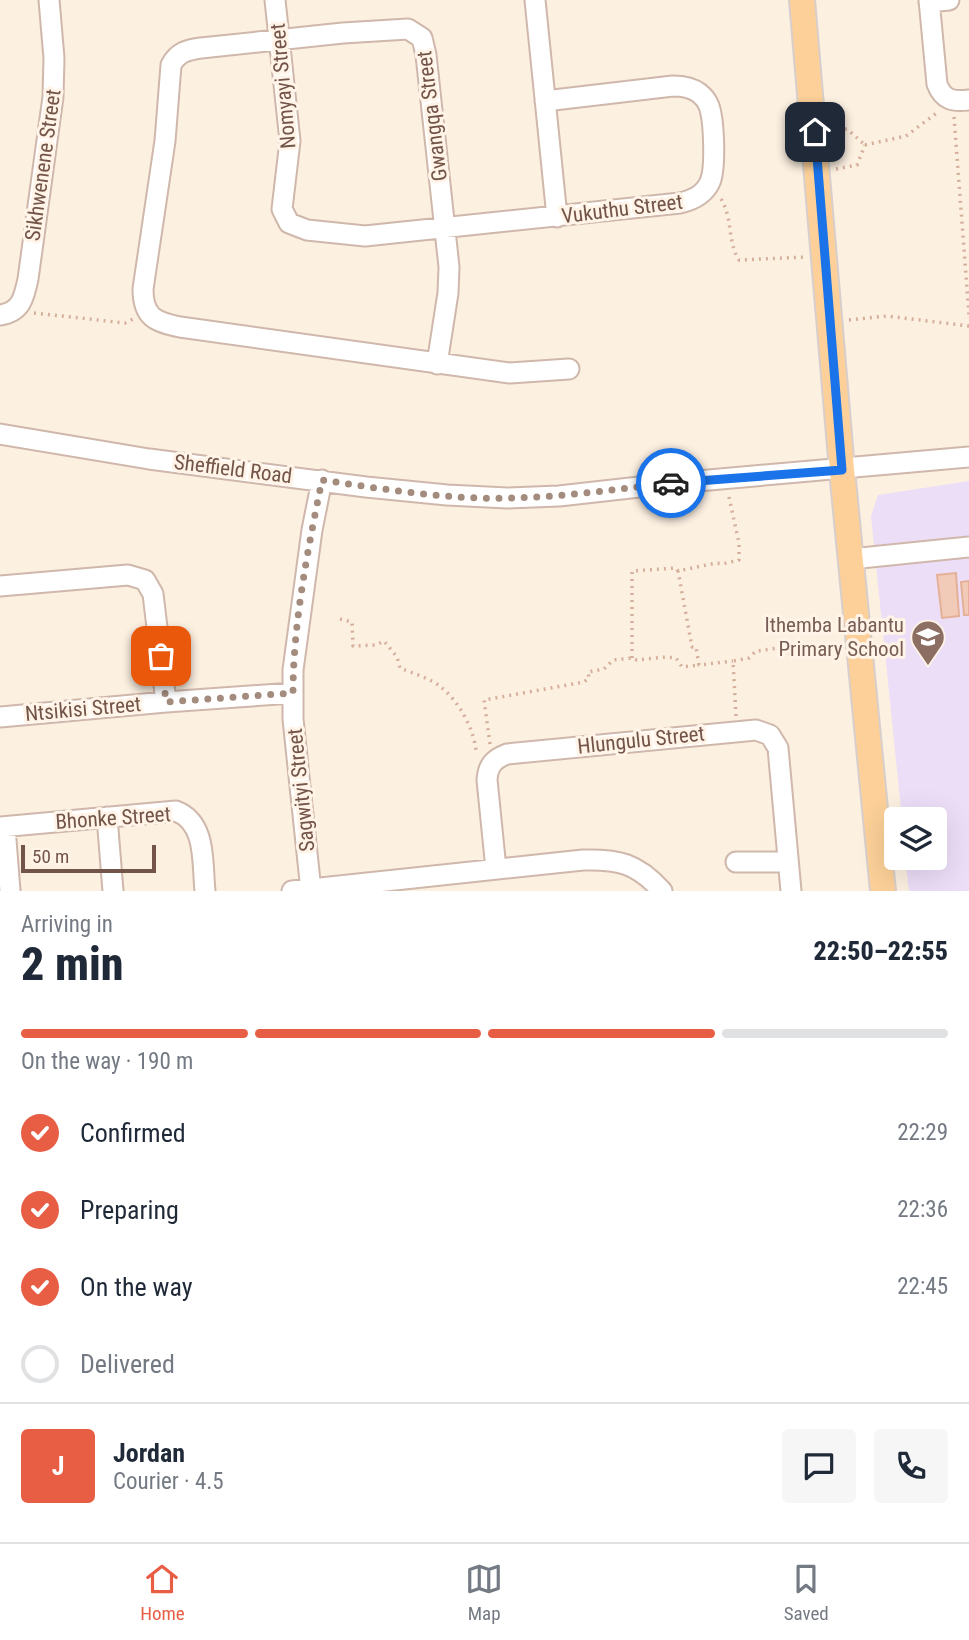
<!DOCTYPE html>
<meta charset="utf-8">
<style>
body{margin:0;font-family:"Roboto Condensed",sans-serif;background:#f6f6f7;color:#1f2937;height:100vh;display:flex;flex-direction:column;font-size:26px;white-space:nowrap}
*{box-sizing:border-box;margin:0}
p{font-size:23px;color:#747a83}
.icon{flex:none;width:38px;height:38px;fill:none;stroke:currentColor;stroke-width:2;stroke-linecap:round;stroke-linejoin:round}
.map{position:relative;height:891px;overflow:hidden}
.side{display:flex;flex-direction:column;background:#fff;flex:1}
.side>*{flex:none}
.tools{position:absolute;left:884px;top:807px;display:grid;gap:14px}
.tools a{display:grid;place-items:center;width:63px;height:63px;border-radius:7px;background:#fff;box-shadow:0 7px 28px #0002;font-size:35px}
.scale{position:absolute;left:21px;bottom:18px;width:135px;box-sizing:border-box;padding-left:7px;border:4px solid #735448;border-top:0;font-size:19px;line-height:24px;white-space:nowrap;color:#735448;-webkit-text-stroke:5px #fff4e7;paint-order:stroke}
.pin{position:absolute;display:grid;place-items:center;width:60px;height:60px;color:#fff;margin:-30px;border-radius:14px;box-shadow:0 4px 10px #0006}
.courier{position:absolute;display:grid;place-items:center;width:70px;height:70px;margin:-35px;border:5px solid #1a73e8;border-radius:50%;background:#fff;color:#222;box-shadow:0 2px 9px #0007}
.summary em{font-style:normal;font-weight:800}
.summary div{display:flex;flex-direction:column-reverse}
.summary{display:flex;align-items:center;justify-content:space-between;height:119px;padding:0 21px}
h1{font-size:46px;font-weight:800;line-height:52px}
.bar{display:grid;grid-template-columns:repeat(4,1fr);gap:10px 7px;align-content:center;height:84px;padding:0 21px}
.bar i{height:9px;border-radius:5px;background:#e0e1e3}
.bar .on{background:#e75e44}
.bar p{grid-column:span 4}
.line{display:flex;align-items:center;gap:18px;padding:0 21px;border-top:2px solid #e0e1e3}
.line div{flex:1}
.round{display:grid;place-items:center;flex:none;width:74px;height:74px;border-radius:7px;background:#f6f6f7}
ol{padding:0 21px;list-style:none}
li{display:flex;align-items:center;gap:21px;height:77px}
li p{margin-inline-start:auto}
li .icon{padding:7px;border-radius:50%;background:#e75e44;color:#fff;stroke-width:4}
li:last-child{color:#747a83}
li i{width:38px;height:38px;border:4px solid #e0e1e3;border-radius:50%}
.menu{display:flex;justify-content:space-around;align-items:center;height:98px;border-top:2px solid #e0e1e3;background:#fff;font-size:19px;color:#747a83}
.menu a{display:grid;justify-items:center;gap:4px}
.menu .on{color:#e75e44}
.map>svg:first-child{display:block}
</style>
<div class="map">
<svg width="969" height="891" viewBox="0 0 969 891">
<rect width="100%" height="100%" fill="#fcf0e1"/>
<path fill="#eddef8" d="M969 481V891H909L905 858H934V819H902L871 516 878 495Z"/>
<path fill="#f2cbb8" stroke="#e4b098" stroke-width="2" d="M956 573 959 616 942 618 937 575Z
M969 581V615H964L961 582Z"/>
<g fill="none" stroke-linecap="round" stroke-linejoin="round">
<g stroke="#cfb8ab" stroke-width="23">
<path id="minor" d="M275 0 290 141 282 209 289 223 307 230 365 236 680 203C693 200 704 195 710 182 716 168 714 120 709 106 707 101 703 96 699 93 691 87 683 86 673 86L545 101
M535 0 557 217
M929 0 937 84C943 100 953 102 969 100
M929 2 949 0
M0 315C21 312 24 298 28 279L53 97 54 58 49 0
M437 364 448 293 449 267 426 55 422 38 408 29 343 33 201 48C187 50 178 52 171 65L165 141 143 289C143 317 155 322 180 327L510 373 569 369
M0 434 149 459 366 487 447 495 507 498 559 496 675 483 969 457
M851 559 969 547
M0 586 128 575 145 580 153 594 166 702
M0 717 166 702 293 693
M107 817 113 891
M0 827 176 811C207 823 202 863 205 891
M5 827 10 891
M736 862H788
M496 869 487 780C488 765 494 759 507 754L756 730 770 735 778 748 791 891
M292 891 583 860C618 859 637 863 662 891
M311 891 293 719V670L312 530 322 480"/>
</g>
<g stroke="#d8cfcc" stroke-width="28">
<path id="major" d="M802 0 842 470 883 891"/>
</g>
<path stroke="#d6ae9c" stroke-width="3.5" stroke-dasharray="2 5" stroke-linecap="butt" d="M954 117 969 315
M831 130 847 129 865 145
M865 145 906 136 938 112
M836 169 857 165 865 145
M721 199C733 218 727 241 739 260L806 257
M34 313 125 323 133 319
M849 320 887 316 969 326
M729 497 739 543V560L722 564 716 563 678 571 692 647H696L699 665 733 661
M340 619 352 622 353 646 376 645 384 641 397 657 400 668C412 673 430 678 441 687 459 702 473 727 476 750L479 751
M632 658V571L676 568 678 571
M736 716 733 661 749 658 756 651 787 647V652L791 654 840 648
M490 744 484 700 584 682 589 678 588 672 604 669 613 660 632 658 637 660 666 657 676 658 682 667 699 665"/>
<use href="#minor" stroke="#fff" stroke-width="19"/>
<use href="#major" stroke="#fcd098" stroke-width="24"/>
</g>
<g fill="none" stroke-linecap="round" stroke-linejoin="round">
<path stroke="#a38b7e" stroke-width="7" stroke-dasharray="0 12.6" d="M161 656 166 702 293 693C293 624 308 548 322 480 383 489 448 500 510 498 564 497 617 489 671 483"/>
<path stroke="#1a73e8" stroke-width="9" d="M671 483 842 470 815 132"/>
</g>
<defs>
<g id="school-pin" transform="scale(1.75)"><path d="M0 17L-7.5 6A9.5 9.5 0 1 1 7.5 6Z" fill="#8d6e63" stroke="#fff4e7"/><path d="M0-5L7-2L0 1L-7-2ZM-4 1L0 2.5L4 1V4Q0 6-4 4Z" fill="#fff"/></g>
</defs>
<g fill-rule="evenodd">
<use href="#school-pin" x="928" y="637"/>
</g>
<g text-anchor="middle" stroke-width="6" stroke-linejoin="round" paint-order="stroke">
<g font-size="21" fill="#735448" stroke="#fff4e7">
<text transform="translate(283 86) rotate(-95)" y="7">Nomyayi Street</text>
<text transform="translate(432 116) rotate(-97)" y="7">Gwangqa Street</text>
<text transform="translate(43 165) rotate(-82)" y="7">Sikhwenene Street</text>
<text transform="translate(622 209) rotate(-7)" y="7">Vukuthu Street</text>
<text transform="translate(233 469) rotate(7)" y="7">Sheffield Road</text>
<text transform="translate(83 709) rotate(-5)" y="7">Ntsikisi Street</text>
<text transform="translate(641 740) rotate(-6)" y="7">Hlungulu Street</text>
<text transform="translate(301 790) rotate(-96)" y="7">Sagwityi Street</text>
<text transform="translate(113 818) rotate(-4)" y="7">Bhonke Street</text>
</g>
<g font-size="21" fill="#785e54" stroke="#fff4e7" text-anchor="end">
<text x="904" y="632">Ithemba Labantu<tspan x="904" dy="24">Primary School</tspan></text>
</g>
</g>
</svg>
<div class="tools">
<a><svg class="icon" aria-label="layers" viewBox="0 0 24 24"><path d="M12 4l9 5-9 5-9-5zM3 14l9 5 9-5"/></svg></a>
</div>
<div class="scale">50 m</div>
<div class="pin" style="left:161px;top:656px;background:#ea580c"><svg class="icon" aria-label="bag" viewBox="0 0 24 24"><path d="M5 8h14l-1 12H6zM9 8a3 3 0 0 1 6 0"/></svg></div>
<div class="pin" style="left:815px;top:132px;background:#1f2937"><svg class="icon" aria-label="home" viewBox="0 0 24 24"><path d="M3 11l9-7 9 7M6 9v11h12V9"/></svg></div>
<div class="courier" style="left:671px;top:483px"><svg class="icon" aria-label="car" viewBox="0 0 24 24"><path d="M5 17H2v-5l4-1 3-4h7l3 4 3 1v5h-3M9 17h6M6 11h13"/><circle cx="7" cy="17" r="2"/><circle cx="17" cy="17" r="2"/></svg></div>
</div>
<section class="side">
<div class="summary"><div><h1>2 min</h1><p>Arriving in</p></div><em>22:50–22:55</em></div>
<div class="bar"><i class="on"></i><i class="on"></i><i class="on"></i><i></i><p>On the way · 190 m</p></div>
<ol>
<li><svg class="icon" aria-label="check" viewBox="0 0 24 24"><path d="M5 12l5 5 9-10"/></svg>Confirmed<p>22:29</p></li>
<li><svg class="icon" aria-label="check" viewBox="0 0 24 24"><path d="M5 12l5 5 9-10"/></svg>Preparing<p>22:36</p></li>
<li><svg class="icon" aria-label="check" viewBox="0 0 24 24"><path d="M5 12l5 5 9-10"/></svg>On the way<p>22:45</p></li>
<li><i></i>Delivered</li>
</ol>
<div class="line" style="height:126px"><b class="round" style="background:#e75e44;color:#fff">J</b><div><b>Jordan</b><p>Courier · 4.5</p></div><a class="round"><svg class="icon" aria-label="chat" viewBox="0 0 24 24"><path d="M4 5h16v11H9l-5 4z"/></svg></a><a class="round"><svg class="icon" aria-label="phone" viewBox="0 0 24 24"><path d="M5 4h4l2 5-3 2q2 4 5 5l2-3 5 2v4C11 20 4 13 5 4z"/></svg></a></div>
</section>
<nav class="menu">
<a class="on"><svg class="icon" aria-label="home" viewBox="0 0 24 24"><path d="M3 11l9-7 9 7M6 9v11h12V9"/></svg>Home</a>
<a><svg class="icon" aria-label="map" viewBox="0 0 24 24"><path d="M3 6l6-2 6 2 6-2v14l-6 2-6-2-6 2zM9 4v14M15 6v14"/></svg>Map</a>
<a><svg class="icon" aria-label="saved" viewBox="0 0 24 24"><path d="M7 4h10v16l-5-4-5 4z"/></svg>Saved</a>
</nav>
